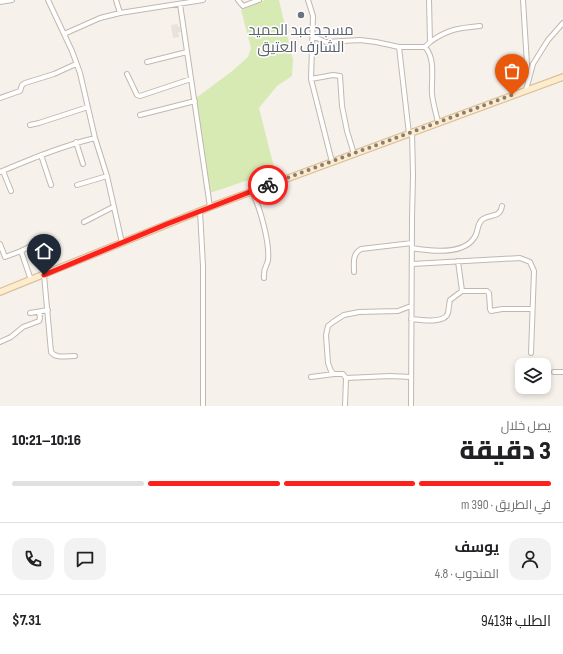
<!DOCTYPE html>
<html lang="ar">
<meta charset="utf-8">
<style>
body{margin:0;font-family:"Sofia Sans Condensed",Cairo,sans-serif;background:#f2f2f2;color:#202124;direction:rtl;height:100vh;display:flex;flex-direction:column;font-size:15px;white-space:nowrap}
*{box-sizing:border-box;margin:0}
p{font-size:13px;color:#757577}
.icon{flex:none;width:22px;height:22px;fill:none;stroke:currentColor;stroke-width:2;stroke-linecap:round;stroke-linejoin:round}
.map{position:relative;height:406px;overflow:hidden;direction:ltr}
.panel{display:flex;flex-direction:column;background:#fff;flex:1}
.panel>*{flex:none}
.controls{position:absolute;left:515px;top:358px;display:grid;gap:8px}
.controls a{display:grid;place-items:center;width:36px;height:36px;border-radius:8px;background:#fff;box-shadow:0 2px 6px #0003;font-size:20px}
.pin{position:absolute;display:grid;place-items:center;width:34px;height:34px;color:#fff;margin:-41px -17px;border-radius:50% 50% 50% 0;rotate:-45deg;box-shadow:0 0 4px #0007}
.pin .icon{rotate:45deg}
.courier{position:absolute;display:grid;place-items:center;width:40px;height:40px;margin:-20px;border:3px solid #fd201b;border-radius:50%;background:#fff;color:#222;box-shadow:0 1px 5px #0007}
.summary em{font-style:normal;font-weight:800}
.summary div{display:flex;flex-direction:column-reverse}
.summary{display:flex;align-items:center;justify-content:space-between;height:68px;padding:0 12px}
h1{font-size:26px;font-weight:800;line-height:30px}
.bar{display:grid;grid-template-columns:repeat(4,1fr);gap:6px 4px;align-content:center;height:48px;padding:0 12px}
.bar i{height:5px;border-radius:3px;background:#e0e0e0}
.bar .active{background:#fd201b}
.bar p{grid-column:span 4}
.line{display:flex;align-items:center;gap:10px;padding:0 12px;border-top:1px solid #e0e0e0}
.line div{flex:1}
.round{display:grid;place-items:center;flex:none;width:42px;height:42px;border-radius:12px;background:#f2f2f2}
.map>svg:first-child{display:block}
</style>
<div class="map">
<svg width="563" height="406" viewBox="0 0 563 406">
<rect width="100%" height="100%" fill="#f6f1eb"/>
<path fill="#eae2d9" d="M177 24 178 27H180L181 32H178L179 37 173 38 171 25Z"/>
<path fill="#d8eab4" d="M265 0H279L293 60 292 76 277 86 259 108 275 171 210 193 196 98 231 72 248 57 251 48 241 10Z"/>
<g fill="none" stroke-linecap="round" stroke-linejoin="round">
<g stroke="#c2b8ad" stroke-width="6">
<path id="minor" d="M48 0 72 51 80 73 95 138 107 176 122 243
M116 0 120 13
M238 0 243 6 259 0
M308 0 313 16 311 79 332 162
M523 0 528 80
M0 2 12 0
M180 4 210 207
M64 34 100 18 120 13 203 0
M312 36 326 42 360 40 376 42 399 47H425C436 59 431 79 432 94 433 104 436 113 438 122
M430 42C448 29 459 28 480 26
M399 47 409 134
M425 47 430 42 429 0
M147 62 187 52
M127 74 137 95 140 96 191 79
M311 79 333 75 340 76 342 106 347 131 354 154
M526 90 533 64 548 40 563 23
M0 98 20 91 22 85 25 83 54 74 76 64
M140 115 195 101
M30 125 39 123 88 107
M76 142 83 164
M41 155 51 185
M3 171 11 191
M0 172C31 159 62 146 95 138
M77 185 107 176
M252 192C260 207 270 243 268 260 267 267 263 267 264 278
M200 211 203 266V406
M84 222 113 207
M0 244 5 257 21 251 31 280
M412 248C429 251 463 255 474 238 479 232 476 224 483 219 491 214 500 218 502 206
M21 251 31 246
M458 261 462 291
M412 264 520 258 530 262 534 271 531 353
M354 272C354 263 352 254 361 249L412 243
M44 275 51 352C56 359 67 356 75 356
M30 313 48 310
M411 319C420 320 445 324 448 313 449 308 449 304 450 300L462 291H487L489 293 490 309 491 311 502 309H532
M0 342 11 337 23 327 39 321 40 318 39 312
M554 372H563
M334 374 331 371 328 363 326 335 328 326 333 322 344 315 359 312 398 311 411 306
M311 377 334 374H343L346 378 390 376 411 377
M345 406 346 378
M411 406 412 219 413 175 412 132"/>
</g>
<g stroke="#d9c19d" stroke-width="8">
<path id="secondary" d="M0 292 210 207 563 77"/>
</g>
<use href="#minor" stroke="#fff" stroke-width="4"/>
<use href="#secondary" stroke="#ffeccc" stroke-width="5.5"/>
</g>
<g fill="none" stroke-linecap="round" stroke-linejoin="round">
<path stroke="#867f77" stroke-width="4" stroke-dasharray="0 7.2" d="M268 185 512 95"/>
<path stroke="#fd201b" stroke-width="5" d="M44 275 167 224 268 185"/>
</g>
<circle fill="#6b7280" stroke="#fff" stroke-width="1.5" cx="301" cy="15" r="4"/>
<g text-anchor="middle" stroke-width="3" stroke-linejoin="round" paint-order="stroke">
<g font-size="15" fill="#5b616d" stroke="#fff">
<text x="301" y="35">مسجد عبد الحميد<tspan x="301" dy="17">الشارف العتيق</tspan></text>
</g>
</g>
</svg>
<div class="controls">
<a><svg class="icon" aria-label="layers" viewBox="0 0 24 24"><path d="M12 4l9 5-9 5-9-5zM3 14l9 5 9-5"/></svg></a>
</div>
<div class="pin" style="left:512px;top:95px;background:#ea580c"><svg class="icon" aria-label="bag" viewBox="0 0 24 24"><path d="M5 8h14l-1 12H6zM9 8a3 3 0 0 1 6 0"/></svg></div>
<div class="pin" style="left:44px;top:275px;background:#1f2937"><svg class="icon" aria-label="home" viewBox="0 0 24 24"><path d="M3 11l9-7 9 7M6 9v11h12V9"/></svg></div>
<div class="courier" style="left:268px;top:185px"><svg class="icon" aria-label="bike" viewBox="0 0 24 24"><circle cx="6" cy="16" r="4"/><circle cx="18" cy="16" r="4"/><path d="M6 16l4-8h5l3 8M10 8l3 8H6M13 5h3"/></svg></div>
</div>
<section class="panel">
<div class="summary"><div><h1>3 دقيقة</h1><p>يصل خلال</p></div><em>10:16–10:21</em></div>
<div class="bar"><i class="active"></i><i class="active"></i><i class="active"></i><i></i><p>في الطريق · 390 m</p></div>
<div class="line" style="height:72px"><a class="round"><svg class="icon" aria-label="person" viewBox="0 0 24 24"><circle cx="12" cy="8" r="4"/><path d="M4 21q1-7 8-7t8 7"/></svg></a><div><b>يوسف</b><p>المندوب · 4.8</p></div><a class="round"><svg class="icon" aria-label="chat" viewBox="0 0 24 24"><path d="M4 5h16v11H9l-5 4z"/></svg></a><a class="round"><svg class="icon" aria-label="phone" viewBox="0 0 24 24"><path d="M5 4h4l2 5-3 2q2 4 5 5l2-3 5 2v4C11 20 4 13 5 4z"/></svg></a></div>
<div class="line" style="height:52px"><div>الطلب #9413</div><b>$7.31</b></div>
</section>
